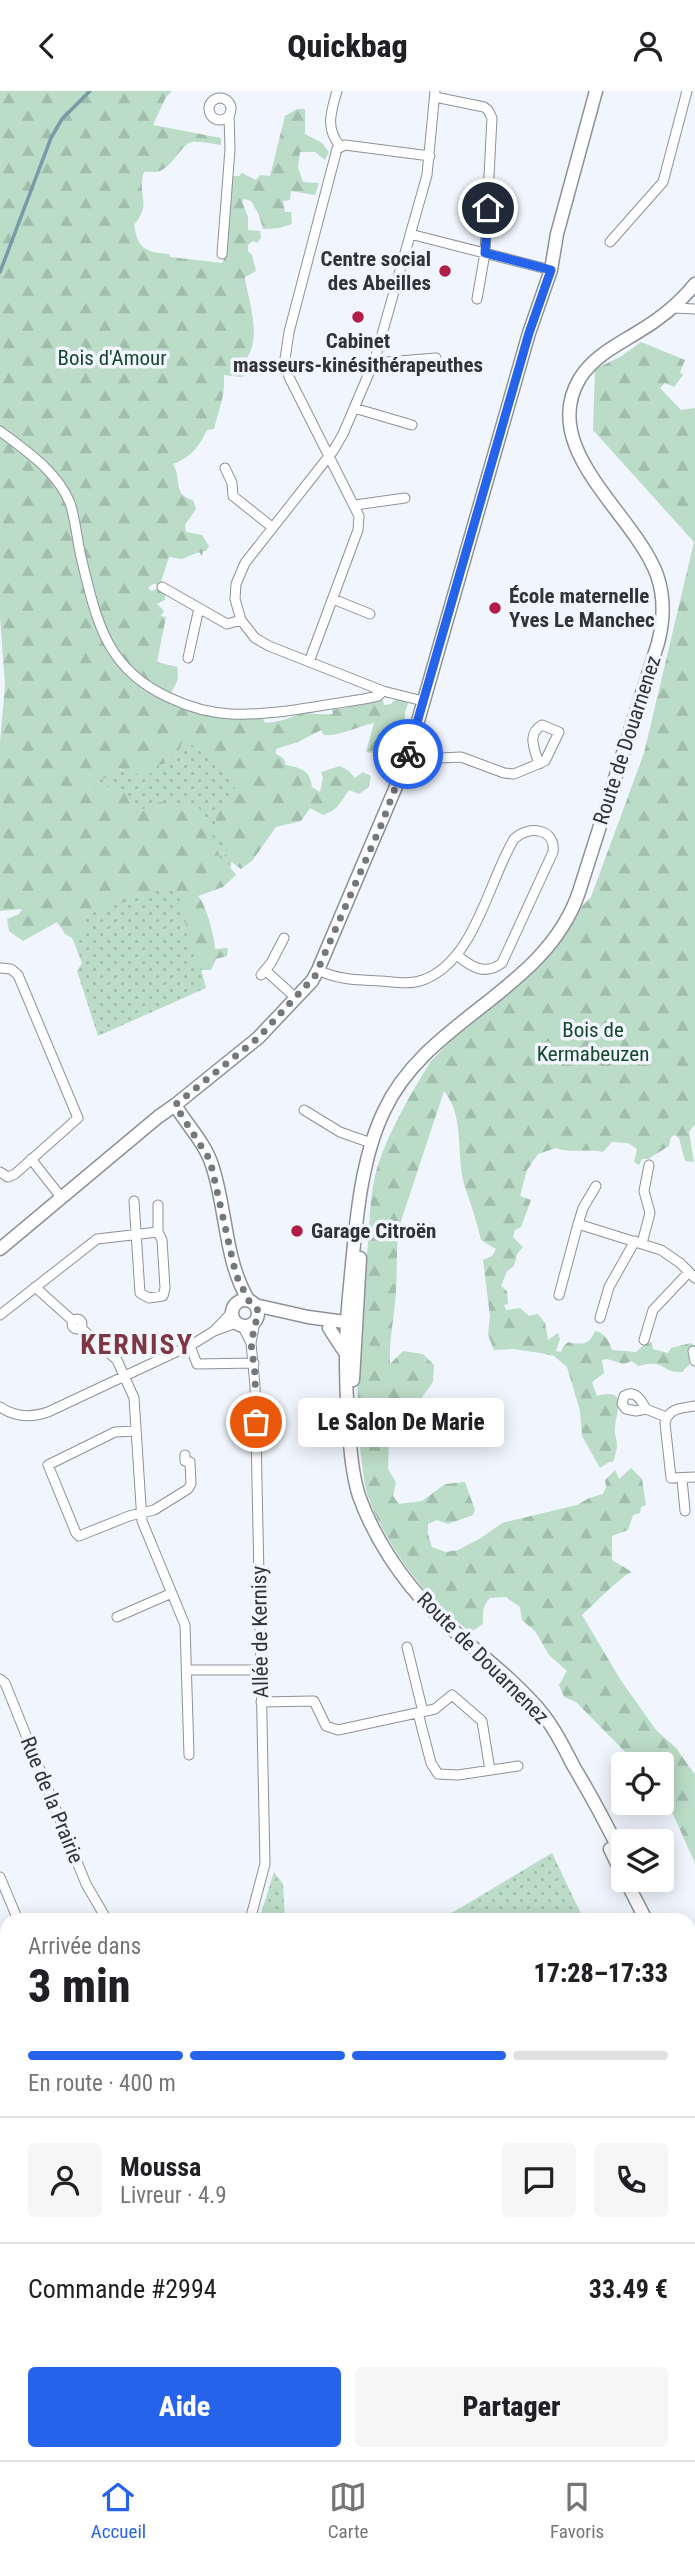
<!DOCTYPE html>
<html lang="fr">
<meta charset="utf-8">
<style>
body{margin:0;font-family:"Roboto Condensed",sans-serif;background:#f6f6f6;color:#202124;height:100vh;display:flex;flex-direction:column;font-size:26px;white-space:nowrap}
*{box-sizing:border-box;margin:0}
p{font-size:23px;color:#757577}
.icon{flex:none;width:38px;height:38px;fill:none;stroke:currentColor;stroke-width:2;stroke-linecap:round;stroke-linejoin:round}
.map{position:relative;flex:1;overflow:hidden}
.details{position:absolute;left:0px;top:1822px;width:696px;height:548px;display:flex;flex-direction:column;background:#fff;border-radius:21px 21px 0 0;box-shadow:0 4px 18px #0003}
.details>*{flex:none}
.fabs{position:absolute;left:611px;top:1661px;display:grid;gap:14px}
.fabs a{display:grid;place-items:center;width:63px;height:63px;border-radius:7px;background:#fff;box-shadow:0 4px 18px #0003;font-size:35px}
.pin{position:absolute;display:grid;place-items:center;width:60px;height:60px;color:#fff;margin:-30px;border:4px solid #fff;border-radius:50%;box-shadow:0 2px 7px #0007}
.courier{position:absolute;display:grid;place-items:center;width:70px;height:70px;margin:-35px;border:5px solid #2563eb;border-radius:50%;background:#fff;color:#222;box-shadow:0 2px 9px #0007}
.bubble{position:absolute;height:49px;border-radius:7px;background:#fff;box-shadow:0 4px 18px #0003;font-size:23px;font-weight:800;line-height:49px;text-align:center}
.headline em{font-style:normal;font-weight:800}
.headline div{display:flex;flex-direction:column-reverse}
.headline{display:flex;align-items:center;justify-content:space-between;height:119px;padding:0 28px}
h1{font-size:46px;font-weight:800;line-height:52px}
.bar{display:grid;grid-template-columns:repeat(4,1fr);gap:10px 7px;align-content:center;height:84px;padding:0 28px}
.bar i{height:9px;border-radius:5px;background:#e0e0e0}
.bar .on{background:#2563eb}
.bar p{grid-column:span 4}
.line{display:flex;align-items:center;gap:18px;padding:0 28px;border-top:2px solid #e0e0e0}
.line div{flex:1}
.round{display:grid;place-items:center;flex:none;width:74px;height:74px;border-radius:7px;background:#f6f6f6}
.cta{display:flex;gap:14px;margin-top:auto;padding:14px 28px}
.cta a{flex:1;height:80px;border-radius:7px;background:#2563eb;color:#fff;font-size:28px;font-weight:800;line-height:80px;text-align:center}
.cta a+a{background:#f6f6f6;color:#202124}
header{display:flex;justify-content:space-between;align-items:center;height:91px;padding:0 28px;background:#fff;font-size:32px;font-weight:800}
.menu{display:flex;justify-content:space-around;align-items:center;height:98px;border-top:2px solid #e0e0e0;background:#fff;font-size:19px;color:#757577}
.menu a{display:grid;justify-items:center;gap:4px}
.menu .on{color:#2563eb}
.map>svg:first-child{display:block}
</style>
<header><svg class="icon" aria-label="back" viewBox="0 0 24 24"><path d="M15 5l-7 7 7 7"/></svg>Quickbag<svg class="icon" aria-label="person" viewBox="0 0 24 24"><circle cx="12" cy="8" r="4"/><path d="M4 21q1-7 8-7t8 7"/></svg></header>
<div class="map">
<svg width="695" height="2369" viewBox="0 0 695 2369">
<defs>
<pattern id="green-dots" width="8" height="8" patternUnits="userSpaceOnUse" patternTransform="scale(1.75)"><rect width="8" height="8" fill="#bbdcc6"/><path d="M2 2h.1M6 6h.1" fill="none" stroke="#a1bdab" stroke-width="1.8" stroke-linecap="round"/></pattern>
<pattern id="forest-firs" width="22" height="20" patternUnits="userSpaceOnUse" patternTransform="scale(1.75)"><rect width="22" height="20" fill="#bbdcc6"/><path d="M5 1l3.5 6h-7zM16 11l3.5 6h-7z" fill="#a1bdab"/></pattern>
</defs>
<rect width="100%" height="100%" fill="#f1f5fd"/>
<path fill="url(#green-dots)" d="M179 648 240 670 231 776 178 791 206 897 98 945 77 880 82 872 66 831 85 692 115 679 152 680 157 666 168 670Z
M552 1762 584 1829H440Z
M274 1781 283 1793 285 1829H259Z"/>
<path fill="url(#forest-firs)" d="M0 0H172L166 6 153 34 221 47V54C212 53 201 50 192 51 181 53 174 74 160 80 155 82 149 80 144 81 136 106 153 110 134 134 138 158 145 161 169 163L170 166 222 172 224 169 231 85H239L242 82 256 89 260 84 270 85 285 25 297 18H305V43L322 52 329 61 325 69 315 61H300L298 76 303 91 319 92 315 104 291 100 290 109 283 110 285 121H291L292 133 279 137 263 138 259 124 251 110 244 108 242 111 248 126V139L260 140 261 147 257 152 253 150 248 154V160L252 164 256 180 245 186C248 210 262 244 247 267L239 266V270H256V278C247 289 235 285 224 284 225 307 219 317 214 338L207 339C198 357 191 366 173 373 182 387 172 404 193 409L196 418 185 434 186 441 202 444 209 455 206 460H203L202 465 199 461 182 468 169 466 160 494 153 493 148 497 151 500 157 498 165 504V509L157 513 164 520 161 525 166 526 157 571 177 576C181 589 172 601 165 610 195 627 228 628 262 625L265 632C277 631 287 628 298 624 304 621 324 624 333 623L332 619 378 610 383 609 384 614 391 613 393 610 401 608 408 612 405 622V637L381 642 373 662 366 661 374 632C360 635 337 646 324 644L321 639 298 651 276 658V663L283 667 286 674C301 677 310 679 312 696L320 701 323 687 321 681 340 675 349 680 355 687 363 681 371 685 369 696 359 703 349 699C340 712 338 719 323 724L310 717 301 730 276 736 252 770 241 778 224 765 230 753 223 752C208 733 218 712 235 698L224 677 213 673 199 657 183 650 179 659 172 662V671L158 674 153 682 132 683 120 678 109 686 93 691 92 695 102 697 115 695 129 705 128 710 132 714 133 719 148 717 151 712C169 709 176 717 195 712L205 725 223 774 226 771 236 784 223 796 198 805C206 813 215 847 215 858L228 857 227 865 216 868 211 879H198L178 803 168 796 78 827 85 840 82 848 77 850 65 843 57 831 23 850 9 840 7 828 19 823 22 818 0 820V651L5 594 0 526Z
M641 251 685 269 680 281 683 284 674 296 665 292 660 297 681 319 695 317V1033L689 1041 694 1071 685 1070 679 1047 675 1044 671 1046 669 1055 648 1068H642L639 1074 634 1071 637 1058 628 1052 612 1051 603 1061C586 1057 572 1063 556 1057L538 1063 527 1079 520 1105 531 1109 521 1136 515 1139 513 1146 523 1156 517 1163 514 1175 507 1180 501 1195 507 1200 508 1213 504 1214 506 1219 520 1217 529 1225 538 1223 545 1232 548 1249 558 1242 560 1248 556 1260 561 1261 563 1256 568 1251C581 1254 590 1254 595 1240 605 1242 609 1250 612 1259L636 1261 645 1253 652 1251 653 1258 668 1262 671 1257 691 1252 695 1255 691 1272 682 1281C661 1282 666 1267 638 1275L632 1270 624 1273 607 1268 602 1269 604 1282 592 1291 597 1305C629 1296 616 1319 615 1337 614 1343 617 1348 617 1354 617 1359 615 1366 613 1371H609L600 1377 582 1345 580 1320 567 1276 554 1265 540 1262 514 1258 494 1259 488 1244 490 1225 483 1169 492 1165 496 1158 481 1149C477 1131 471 1114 465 1096 455 1066 466 1027 444 1000L400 1133C395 1159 398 1185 395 1212 393 1232 389 1252 390 1273L403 1260 423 1263 434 1274 433 1291 409 1324 413 1343 391 1346 389 1349 388 1378 396 1391 393 1405 399 1413 422 1410 445 1393 465 1391 475 1419 473 1424 448 1433 437 1429 428 1433V1443L432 1456 446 1461 458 1459 481 1447 502 1432 577 1414 589 1407 603 1403 606 1396 605 1389 615 1379 619 1388 631 1377 642 1388 646 1414 641 1416 640 1422 633 1424 628 1439 612 1445V1469L632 1481C622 1484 592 1515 582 1524L620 1588 656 1639 676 1657 695 1684V1772L662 1699V1673H637L576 1611 564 1606 559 1594 567 1580 549 1564 535 1540 522 1529 520 1516 506 1506 490 1507C482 1515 483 1522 483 1533L471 1541C428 1512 387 1456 369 1408 364 1395 363 1379 361 1366 353 1299 361 1230 367 1164 370 1134 369 1102 378 1074 390 1038 411 1002 431 970L591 806 644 662 694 451 593 339 595 278 620 266Z"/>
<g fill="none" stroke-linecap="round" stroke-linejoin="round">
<path stroke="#789aaa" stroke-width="3.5" d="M0 181 51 47 62 28 90 0"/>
<g stroke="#8d919a" stroke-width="11">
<path id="street" d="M337 0C331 21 325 37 340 55
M435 6 484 16 488 19 492 27 485 162 477 208
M209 18a11 11 0 1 1 22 0a11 11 0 1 1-22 0Z
M410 143 551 179
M610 151 663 91 687 0
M222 163 230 58 229 24
M674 217 695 218
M375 268 387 271 436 267
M354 317 412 334
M0 340C26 360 57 380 70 412 76 430 77 451 82 470 97 532 107 579 170 607 189 616 210 622 231 623 275 625 321 614 364 608L378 605 383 600
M225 377 232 392 233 405 272 436
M355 414 405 407
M162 496 227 533 241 529
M333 508 370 523
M188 567 199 517
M309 571 358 439 359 425 289 286 285 268 289 241 337 58 345 54 430 65
M423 610 383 600 269 555 255 547 241 529 235 508 236 493 245 472 333 360 343 343 375 268 427 84 435 0
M408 665 419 668 461 666 504 682 514 683 545 670 559 641 542 634C526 643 535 659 539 673
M0 877 11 878 18 884 78 1027 15 1083 8 1086 0 1081
M318 879C338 889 359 889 381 890 395 891 410 894 423 889 475 870 488 791 514 748 528 734 556 737 553 761L502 872C485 885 471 876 457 864
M266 880 296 907
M261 884 271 872 284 847
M304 1019 340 1041 371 1052
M31 1068 61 1106
M158 1114V1141
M578 1133 583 1117 596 1095
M642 1152 650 1122 644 1100 649 1074
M35 1196 73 1230
M559 1204 578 1133 661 1159 680 1172 695 1187
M0 1224 97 1148 158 1141 162 1149 165 1197 163 1205 149 1207 140 1202 134 1110
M600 1227 609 1196 635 1150
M72 1233a5 5 0 1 1 10 0a5 5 0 1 1-10 0Z
M242 1234 251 1252
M81 1237 117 1269 134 1307 142 1430 185 1534 189 1664
M214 1240 236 1232
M644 1249 653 1219 689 1181
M192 1260 197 1273 254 1272
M693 1260 695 1270
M695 1315C682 1317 668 1317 665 1332L671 1387 695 1386
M0 1316C15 1326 31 1327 48 1321L193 1253 214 1240 232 1221
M646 1318C641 1309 635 1298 624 1305L622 1313 626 1318 636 1320 646 1318 666 1326
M136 1340 115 1341 48 1374 76 1442 79 1445 129 1425 154 1419 188 1398 191 1393 190 1371 185 1370V1364
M682 1388 685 1420
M117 1526 172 1502
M407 1556 423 1621
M187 1579H261
M0 1588 5 1592 86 1793 107 1829
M261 1611 314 1610 326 1635 338 1639 435 1618 452 1604 482 1630 490 1679
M418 1622 431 1672 438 1683 458 1684 518 1675
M0 1786 18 1829
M250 1829 265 1773 255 1295 251 1252 255 1231
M690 2074 695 2075
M0 2233 7 2202
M264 2362 265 2369"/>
</g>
<g stroke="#8d919a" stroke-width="15">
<path id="secondary" d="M175 1014C187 1034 205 1052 212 1074 227 1119 224 1169 249 1210
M0 1158 158 1026 175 1014 258 947 312 890 318 879 406 672 529 242 551 179 557 143 596 0
M232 1222a13 13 0 1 1 26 0a13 13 0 1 1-26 0Z
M255 1214 308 1226 352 1232
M329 1237 344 1260
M353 1289 360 1167
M610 1758 623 1785
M623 1767C608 1736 592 1706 574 1676 564 1657 556 1639 542 1622 510 1583 468 1556 433 1520 402 1489 374 1447 359 1405 351 1379 350 1352 348 1326 345 1284 345 1247 349 1205 355 1146 358 1074 384 1020 427 927 545 901 579 801L658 552C664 529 665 507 657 484 635 423 537 358 580 287 594 265 617 254 638 241 660 228 679 213 695 193
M625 1788 646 1829
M690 1913 695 1924
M690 2177 695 2173
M0 2256 7 2264
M71 2362 72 2369
M295 2369 310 2362"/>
</g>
<use href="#street" stroke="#fff" stroke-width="9"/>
<use href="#secondary" stroke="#fff" stroke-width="12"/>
</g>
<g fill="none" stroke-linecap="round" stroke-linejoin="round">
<path stroke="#74777c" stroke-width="7" stroke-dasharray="0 12.6" d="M256 1331 255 1283 251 1252 258 1222 257 1217 249 1210 236 1184 210 1069 175 1014 258 947 315 885 382 732 408 663"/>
<path stroke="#2563eb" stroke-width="9" d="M408 663 529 242 551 179 485 162 488 117"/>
</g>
<g fill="#b01e47" stroke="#f1f5fd" stroke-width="2.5">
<circle cx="445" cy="180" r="7"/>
<circle cx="358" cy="226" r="7"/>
<circle cx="495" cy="517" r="7"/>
<circle cx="297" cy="1140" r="7"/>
</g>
<g text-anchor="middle" stroke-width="7" stroke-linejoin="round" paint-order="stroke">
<g font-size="21" font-weight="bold" fill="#313337" stroke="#f1f5fd" text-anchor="start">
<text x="431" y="175" text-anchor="end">Centre social<tspan x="431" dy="24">des Abeilles</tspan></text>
<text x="358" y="257" text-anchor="middle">Cabinet<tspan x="358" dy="24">masseurs-kinésithérapeuthes</tspan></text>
<text x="509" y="512">École maternelle<tspan x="509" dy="24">Yves Le Manchec</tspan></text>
<text x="311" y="1147">Garage Citroën</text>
</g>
<g font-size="21" fill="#16472d" stroke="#f1f5fd">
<text x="112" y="274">Bois d'Amour</text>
<text x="593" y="946">Bois de<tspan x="593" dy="24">Kermabeuzen</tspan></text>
</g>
<g font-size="21" fill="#313337" stroke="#f1f5fd">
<text transform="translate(627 649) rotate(-72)" y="7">Route de Douarnenez</text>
<text transform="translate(260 1541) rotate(-91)" y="7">Allée de Kernisy</text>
<text transform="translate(483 1567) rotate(45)" y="7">Route de Douarnenez</text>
<text transform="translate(52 1709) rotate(68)" y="7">Rue de la Prairie</text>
</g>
<g font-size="28" font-weight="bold" letter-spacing="2" fill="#7e3643" stroke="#f1f5fd">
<text x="137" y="1263">KERNISY</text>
</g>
</g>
</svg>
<div class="fabs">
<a><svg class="icon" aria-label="locate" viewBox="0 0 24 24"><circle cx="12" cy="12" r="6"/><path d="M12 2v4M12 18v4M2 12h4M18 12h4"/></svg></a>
<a><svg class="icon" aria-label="layers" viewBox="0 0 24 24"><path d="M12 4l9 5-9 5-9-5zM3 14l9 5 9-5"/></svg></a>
</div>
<div class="pin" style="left:256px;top:1331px;background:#ea580c"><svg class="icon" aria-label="bag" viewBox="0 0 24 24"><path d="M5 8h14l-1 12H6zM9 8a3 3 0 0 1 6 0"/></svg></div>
<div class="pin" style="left:488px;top:117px;background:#1f2937"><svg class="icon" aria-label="home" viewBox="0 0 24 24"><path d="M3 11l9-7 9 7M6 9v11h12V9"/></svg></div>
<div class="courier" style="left:408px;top:663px"><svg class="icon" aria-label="bike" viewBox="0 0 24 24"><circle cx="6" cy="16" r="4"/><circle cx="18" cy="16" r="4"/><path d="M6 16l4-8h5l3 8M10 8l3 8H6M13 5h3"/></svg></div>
<div class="bubble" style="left:298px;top:1307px;width:206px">Le Salon De Marie</div>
<section class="details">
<div class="headline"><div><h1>3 min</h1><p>Arrivée dans</p></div><em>17:28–17:33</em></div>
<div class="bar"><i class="on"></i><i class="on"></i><i class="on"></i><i></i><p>En route · 400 m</p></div>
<div class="line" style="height:126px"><a class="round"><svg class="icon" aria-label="person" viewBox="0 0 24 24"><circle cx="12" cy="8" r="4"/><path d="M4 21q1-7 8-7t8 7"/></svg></a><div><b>Moussa</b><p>Livreur · 4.9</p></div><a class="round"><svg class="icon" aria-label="chat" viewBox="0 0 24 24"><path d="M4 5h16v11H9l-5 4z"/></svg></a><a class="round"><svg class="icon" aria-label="phone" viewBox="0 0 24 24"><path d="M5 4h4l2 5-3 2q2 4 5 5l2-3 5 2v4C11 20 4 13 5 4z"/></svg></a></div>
<div class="line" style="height:91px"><div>Commande #2994</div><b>33.49 €</b></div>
<div class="cta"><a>Aide</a><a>Partager</a></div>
</section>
</div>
<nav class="menu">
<a class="on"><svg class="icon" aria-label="home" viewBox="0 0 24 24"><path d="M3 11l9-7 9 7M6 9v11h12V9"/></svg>Accueil</a>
<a><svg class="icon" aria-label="map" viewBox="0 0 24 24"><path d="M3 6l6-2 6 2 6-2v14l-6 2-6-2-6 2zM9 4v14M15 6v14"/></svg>Carte</a>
<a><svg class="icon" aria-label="saved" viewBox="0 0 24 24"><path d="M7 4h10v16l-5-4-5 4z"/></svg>Favoris</a>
</nav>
